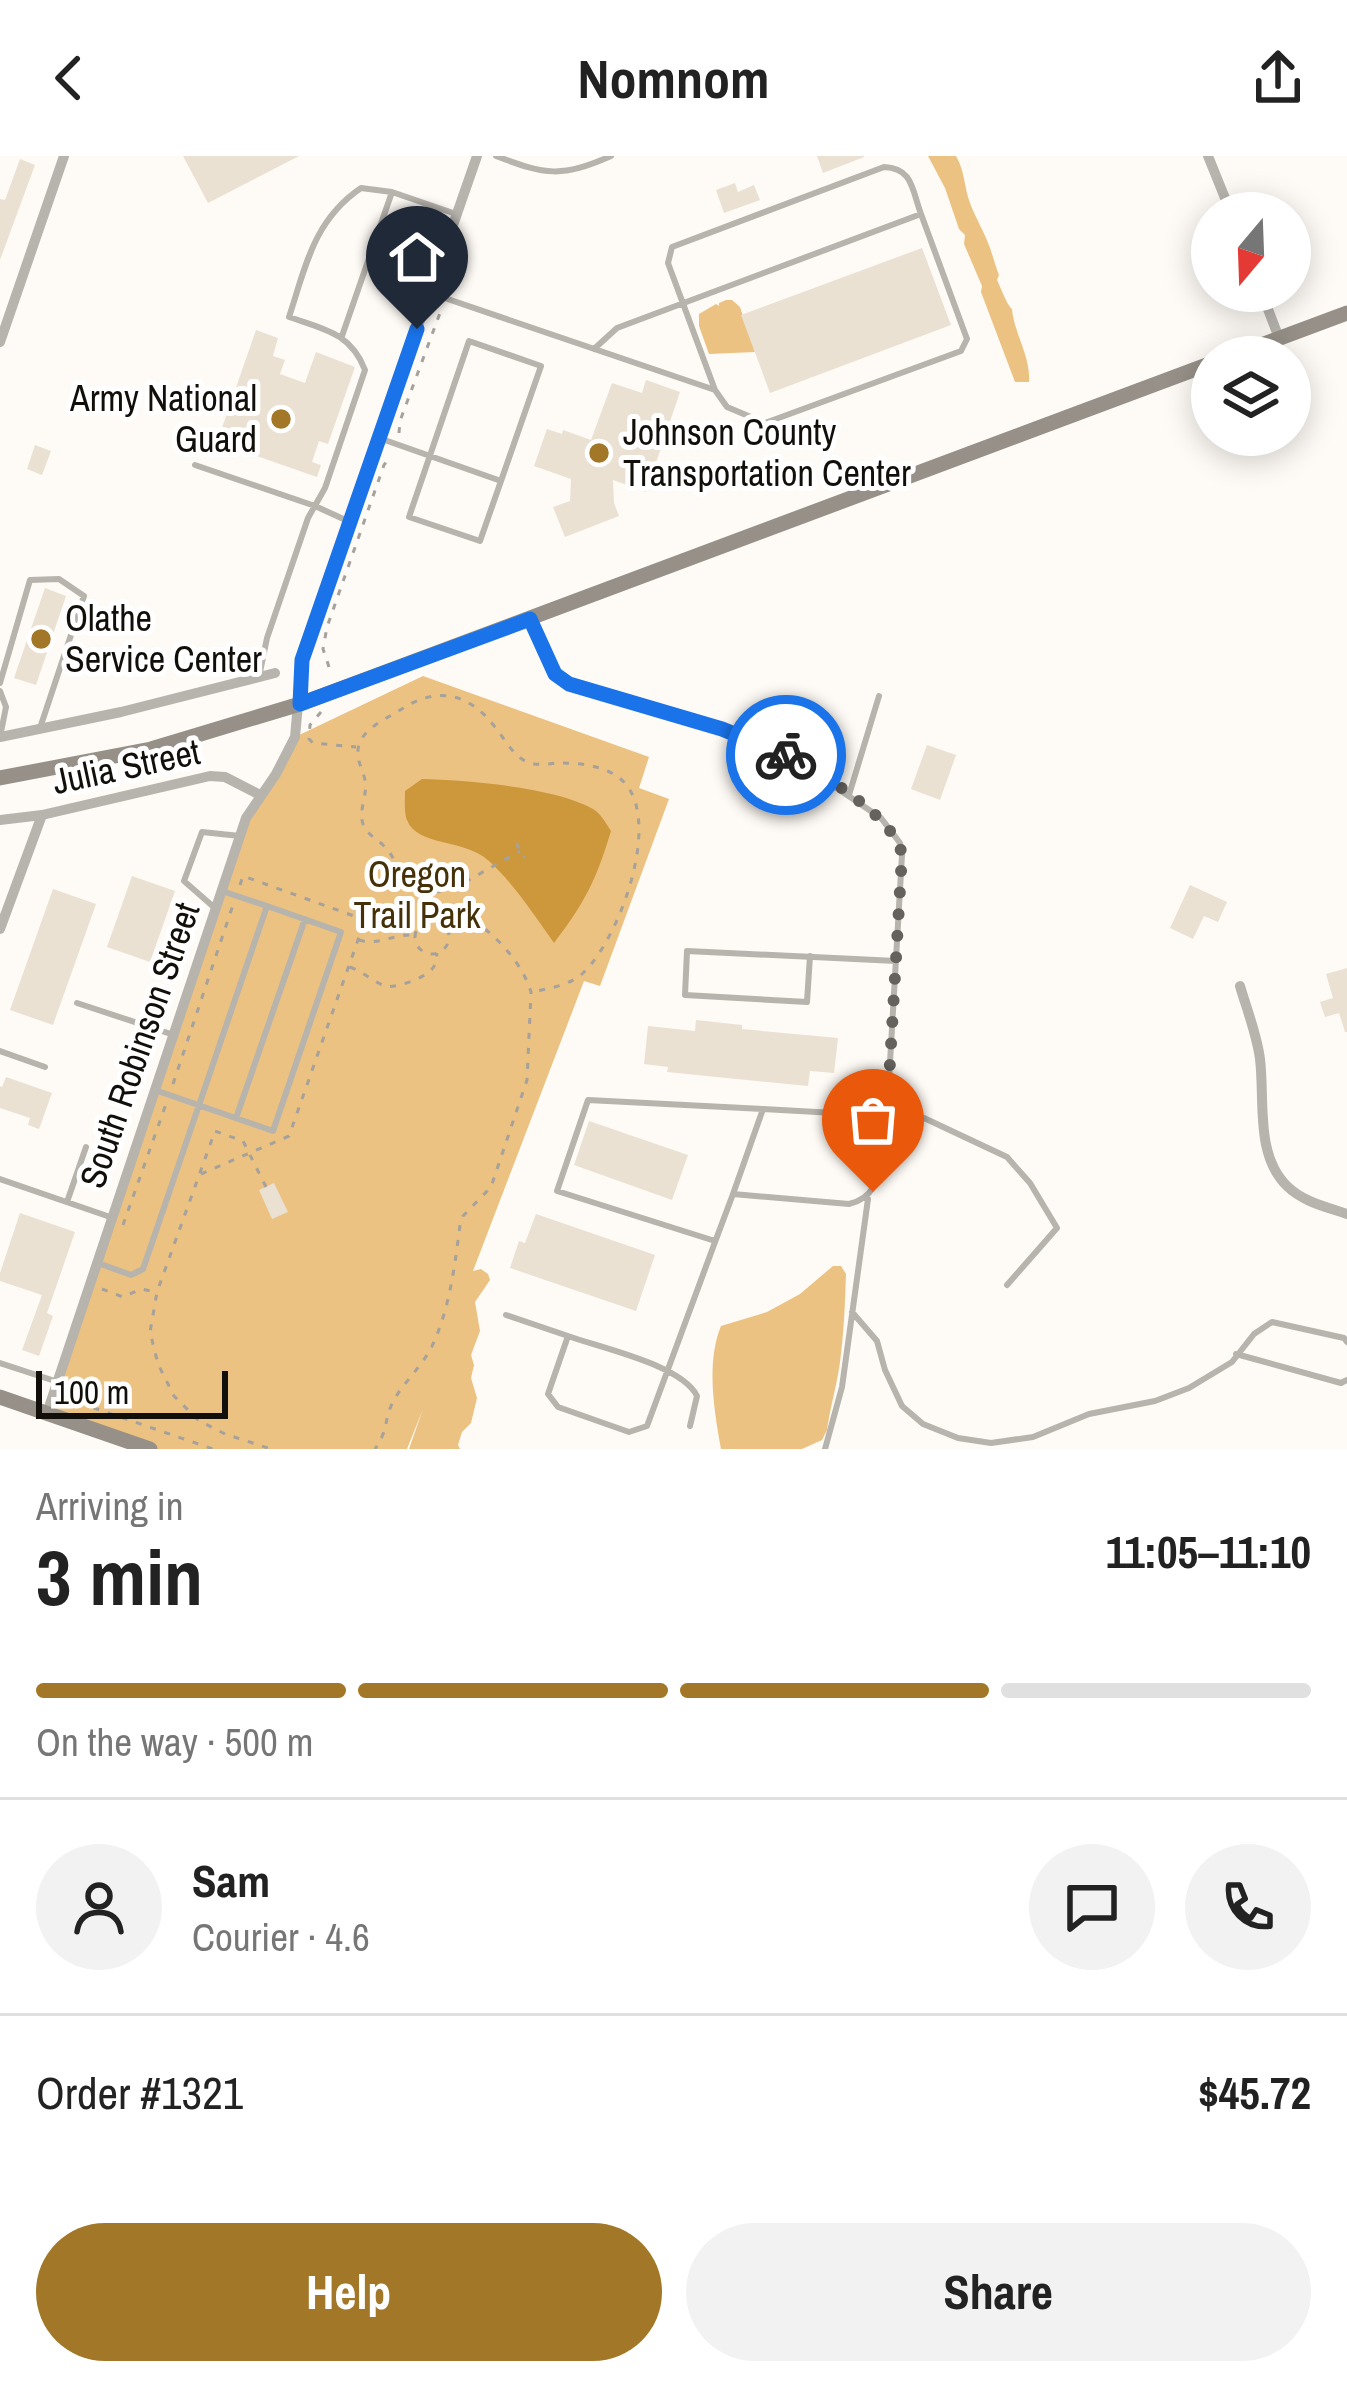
<!DOCTYPE html>
<meta charset="utf-8">
<style>
body{margin:0;font-family:"Archivo Narrow",sans-serif;background:#f2f2f2;color:#222;height:100vh;display:flex;flex-direction:column;font-size:45px;white-space:nowrap}
*{box-sizing:border-box;margin:0}
p{font-size:39px;color:#767676}
.icon{flex:none;width:66px;height:66px;fill:none;stroke:currentColor;stroke-width:2;stroke-linecap:round;stroke-linejoin:round}
.map{position:relative;height:1293px;overflow:hidden}
.sheet{display:flex;flex-direction:column;background:#fff;flex:1}
.sheet>*{flex:none}
.needle{width:78px;rotate:199deg}
.tools{position:absolute;left:1191px;top:36px;display:grid;gap:24px}
.tools a{display:grid;place-items:center;width:120px;height:120px;border-radius:50%;background:#fff;box-shadow:0 6px 30px #0003;font-size:60px}
.scale{position:absolute;left:36px;bottom:30px;width:192px;box-sizing:border-box;padding-left:12px;border:6px solid #120f0b;border-top:0;font-size:33px;line-height:42px;white-space:nowrap;color:#120f0b;-webkit-text-stroke:9px #fff;paint-order:stroke}
.pin{position:absolute;display:grid;place-items:center;width:102px;height:102px;color:#fff;margin:-123px -51px;border-radius:50% 50% 50% 0;rotate:-45deg;box-shadow:0 0 12px #0007}
.pin .icon{rotate:45deg}
.courier{position:absolute;display:grid;place-items:center;width:120px;height:120px;margin:-60px;border:9px solid #1a73e8;border-radius:50%;background:#fff;color:#222;box-shadow:0 3px 15px #0007}
.overview em{font-style:normal;font-weight:700}
.overview div{display:flex;flex-direction:column-reverse}
.overview{display:flex;align-items:center;justify-content:space-between;height:204px;padding:0 36px}
h1{font-size:78px;font-weight:700;line-height:90px}
.bar{display:grid;grid-template-columns:repeat(4,1fr);gap:18px 12px;align-content:center;height:144px;padding:0 36px}
.bar i{height:15px;border-radius:9px;background:#e0e0e0}
.bar .on{background:#a27828}
.bar p{grid-column:span 4}
.line{display:flex;align-items:center;gap:30px;padding:0 36px;border-top:3px solid #e0e0e0}
.line div{flex:1}
.round{display:grid;place-items:center;flex:none;width:126px;height:126px;border-radius:63px;background:#f2f2f2}
.primary-button{display:flex;gap:24px;margin-top:auto;padding:24px 36px}
.primary-button a{flex:1;height:138px;border-radius:72px;background:#a27828;color:#fff;font-size:48px;font-weight:700;line-height:138px;text-align:center}
.primary-button a+a{background:#f2f2f2;color:#222}
header{display:flex;justify-content:space-between;align-items:center;height:156px;padding:0 36px;background:#fff;font-size:54px;font-weight:700}
.map>svg:first-child{display:block}
</style>
<header><svg class="icon" aria-label="back" viewBox="0 0 24 24"><path d="M15 5l-7 7 7 7"/></svg>Nomnom<svg class="icon" aria-label="share" viewBox="0 0 24 24"><path d="M12 15V3M7 8l5-5 5 5M5 13v7h14v-7"/></svg></header>
<div class="map">
<svg width="1347" height="1293" viewBox="0 0 1347 1293">
<rect width="100%" height="100%" fill="#fefaf5"/>
<path fill="#ebc281" d="M928 0H956C965 15 964 31 970 47 976 63 985 77 990 92 993 100 995 109 999 119L997 124C1000 130 1007 149 1012 153 1014 177 1031 201 1029 226H1015L981 136 982 130 964 88 965 79 959 73 945 32Z
M726 144H732L740 151 755 196 709 198 699 170V158L716 148 719 150V147Z
M423 520 649 601 639 632 669 643 600 830 584 825 473 1115 481 1113 488 1118 490 1124 475 1146 480 1175 471 1199 474 1209 471 1222 477 1242 471 1267 462 1276 458 1289 460 1293H409L423 1253 407 1293H150L47 1257 246 662 295 581Z
M833 1110H841L846 1118C845 1147 844 1176 840 1206 837 1229 830 1251 827 1274L822 1284 802 1293H721C714 1254 706 1207 721 1170L767 1156 800 1138Z"/>
<path fill="#cc983b" d="M422 623C466 624 555 631 593 653 600 657 606 667 611 675 596 724 586 745 554 787 534 759 514 728 489 705 464 682 417 691 407 664 404 657 405 643 405 635Z"/>
<path fill="#eae1d3" d="M183 0H299L208 47Z
M817 0H864V1L823 17Z
M20 3 35 9 0 104V43L5 44Z
M735 27 738 36 754 29 760 44 724 57 716 34Z
M922 92 951 169 770 237 741 159Z
M256 174 278 182 273 200 285 204 280 218 305 227 316 196 355 211 328 288 319 285 312 306 321 309 317 321 217 286Z
M646 224 680 236 646 336 613 324 614 347 619 360 565 381 553 351 570 345 571 323 534 310 547 273 562 278 563 274 591 284 612 227 642 237Z
M35 289 51 295 42 319 27 313Z
M45 432 66 440 36 529 14 522Z
M927 589 956 599 940 644 911 633Z
M132 720 175 735 150 806 107 791Z
M1190 729 1227 746 1218 766 1204 760 1193 783 1170 772Z
M53 733 96 748 53 869 10 854Z
M1347 812V876H1345L1339 857 1325 861 1320 846 1333 842 1326 818Z
M696 864 742 869V873L838 882 834 917 810 915 808 930 667 916 668 911 644 908 648 870 695 875Z
M6 921 52 937 39 973 28 969 30 962 0 952V930L2 931Z
M589 965 688 999 672 1044 574 1009Z
M274 1027 288 1056 272 1063 259 1034Z
M20 1057 75 1076 47 1157 53 1160 39 1200 22 1194 42 1139 0 1125V1117Z
M536 1058 655 1099 636 1155 510 1112 519 1085 525 1087Z"/>
<g fill="none" stroke-linecap="round" stroke-linejoin="round">
<path stroke="#a5a19c" stroke-width="3" stroke-dasharray="6 9" stroke-linecap="butt" d="M399 277 400 265 440 157
M329 511 323 493 327 471 384 309 391 300
M321 556 310 569 309 583 313 587 356 591
M516 687 525 702
M240 729 243 720 365 764C375 754 386 752 399 749 408 747 419 745 428 746 470 751 519 796 531 836L527 924 491 1031 463 1060 460 1069C455 1108 450 1151 433 1188 422 1212 400 1229 391 1250 384 1267 388 1274 375 1293
M425 743 427 739 460 729 520 695
M402 746C401 723 399 704 382 688 375 682 367 678 363 668 358 655 368 639 365 624 362 611 355 602 359 589 364 572 386 563 400 554 436 530 468 536 495 571 504 582 512 598 525 605 537 611 549 607 561 607 584 607 614 611 628 631 659 675 618 784 583 817 569 830 549 832 532 836
M415 781a17 17 0 1 1 34 0a17 17 0 1 1-34 0Z
M359 784C377 790 394 778 413 779
M350 811C363 816 374 826 385 830 394 833 424 822 430 815 436 810 436 805 437 797
M173 928 233 749
M201 1018 289 980 365 764
M266 1031 243 985 215 975 157 1136 150 1176 158 1208 174 1240 198 1264 225 1278 271 1293
M123 1069 166 948
M102 1133 123 1141 141 1133 156 1136
M65 1242 213 1293"/>
<path stroke="#b7b3ad" stroke-width="6" d="M496 0C546 19 561 22 611 0
M430 137 715 234
M342 180 392 36
M594 193 617 172 921 58 967 183 961 195 765 267 727 251 715 234 668 107 672 91 884 11C913 12 912 34 921 58
M379 282 501 325 541 210 469 185 409 361 480 385 501 325
M195 309 315 350 350 366
M532 466 549 507 561 524 722 573 794 603 881 662 900 687 902 699 885 993C879 1018 877 1042 849 1048L733 1038C704 1115 676 1192 647 1270L629 1276 558 1251 548 1238 568 1180C601 1192 682 1209 697 1240L690 1270
M259 521 267 482 308 362 325 332 365 214C351 177 324 173 289 161 306 109 314 64 361 32L392 36 456 58
M0 527 30 424 59 423 84 440 40 572
M0 535 6 551 0 581
M849 639 879 540
M216 753 184 725 202 676 240 680
M810 800 807 846 685 839 687 795 896 805
M77 847 174 879
M0 895 45 911
M155 934 273 975 341 776 267 750
M236 962 305 763
M0 1023 113 1062
M733 1038 763 953 924 962 1007 1001 1030 1027 1057 1072 1007 1129
M67 1046 86 991
M715 1085 557 1035 588 944 763 953
M98 1107 131 1119 143 1113 267 750 222 735
M852 1156 877 1185 885 1214 902 1250 923 1268 958 1282 991 1287 1033 1281 1089 1258 1155 1245 1189 1232 1232 1206 1254 1178 1272 1166 1344 1182 1347 1186
M506 1159 568 1180
M1236 1198 1341 1227 1347 1224
M0 1207 58 1226
M825 1293 842 1231 868 1043"/>
<path stroke="#b7b3ad" stroke-width="10" d="M1208 0 1231 57
M1261 135 1279 182
M0 186 64 0
M0 581 121 556 275 517
M0 664 42 659 210 620 225 621 260 639
M0 773 42 659
M1240 830C1247 854 1257 879 1260 903 1265 944 1255 999 1287 1030 1303 1046 1327 1051 1347 1058
M47 1257 246 662 276 618 295 581 302 504 477 0"/>
<path stroke="#969088" stroke-width="15" d="M1229 201 1347 157
M0 622 151 593 300 548 1212 207
M0 1241 150 1293"/>
</g>
<g fill="none" stroke-linecap="round" stroke-linejoin="round">
<path stroke="#65615d" stroke-width="12" stroke-dasharray="0 21.6" d="M786 599C819 615 896 662 902 699L885 993 873 1036"/>
<path stroke="#1a73e8" stroke-width="15" d="M417 173 302 504 300 548 530 463 555 518 569 528 722 573 786 599"/>
</g>
<g fill="#a27828" stroke="#fff" stroke-width="4.5">
<circle cx="281" cy="263" r="12"/>
<circle cx="599" cy="297" r="12"/>
<circle cx="41" cy="483" r="12"/>
</g>
<g text-anchor="middle" stroke-width="10" stroke-linejoin="round" paint-order="stroke">
<g font-size="36" fill="#120f0b" stroke="#fff" text-anchor="start">
<text x="257" y="255" text-anchor="end">Army National<tspan x="257" dy="41">Guard</tspan></text>
<text x="623" y="289">Johnson County<tspan x="623" dy="41">Transportation Center</tspan></text>
<text x="65" y="475">Olathe<tspan x="65" dy="41">Service Center</tspan></text>
</g>
<g font-size="36" fill="#120f0b" stroke="#fff">
<text transform="translate(126 610) rotate(-12)" y="13">Julia Street</text>
<text transform="translate(139 889) rotate(-71)" y="13">South Robinson Street</text>
</g>
<g font-size="36" fill="#453008" stroke="#fff">
<text x="417" y="731">Oregon<tspan x="417" dy="41">Trail Park</tspan></text>
</g>
</g>
</svg>
<div class="tools">
<a><svg class="needle" viewBox="-14 -14 28 28"><path d="M0-13l5 13h-10z" fill="#e53935"/><path d="M0 13l5-13h-10z" fill="#767676"/></svg></a>
<a><svg class="icon" aria-label="layers" viewBox="0 0 24 24"><path d="M12 4l9 5-9 5-9-5zM3 14l9 5 9-5"/></svg></a>
</div>
<div class="scale">100 m</div>
<div class="pin" style="left:873px;top:1036px;background:#ea580c"><svg class="icon" aria-label="bag" viewBox="0 0 24 24"><path d="M5 8h14l-1 12H6zM9 8a3 3 0 0 1 6 0"/></svg></div>
<div class="pin" style="left:417px;top:173px;background:#1f2937"><svg class="icon" aria-label="home" viewBox="0 0 24 24"><path d="M3 11l9-7 9 7M6 9v11h12V9"/></svg></div>
<div class="courier" style="left:786px;top:599px"><svg class="icon" aria-label="bike" viewBox="0 0 24 24"><circle cx="6" cy="16" r="4"/><circle cx="18" cy="16" r="4"/><path d="M6 16l4-8h5l3 8M10 8l3 8H6M13 5h3"/></svg></div>
</div>
<section class="sheet">
<div class="overview"><div><h1>3 min</h1><p>Arriving in</p></div><em>11:05–11:10</em></div>
<div class="bar"><i class="on"></i><i class="on"></i><i class="on"></i><i></i><p>On the way · 500 m</p></div>
<div class="line" style="height:216px"><a class="round"><svg class="icon" aria-label="person" viewBox="0 0 24 24"><circle cx="12" cy="8" r="4"/><path d="M4 21q1-7 8-7t8 7"/></svg></a><div><b>Sam</b><p>Courier · 4.6</p></div><a class="round"><svg class="icon" aria-label="chat" viewBox="0 0 24 24"><path d="M4 5h16v11H9l-5 4z"/></svg></a><a class="round"><svg class="icon" aria-label="phone" viewBox="0 0 24 24"><path d="M5 4h4l2 5-3 2q2 4 5 5l2-3 5 2v4C11 20 4 13 5 4z"/></svg></a></div>
<div class="line" style="height:156px"><div>Order #1321</div><b>$45.72</b></div>
<div class="primary-button"><a>Help</a><a>Share</a></div>
</section>
